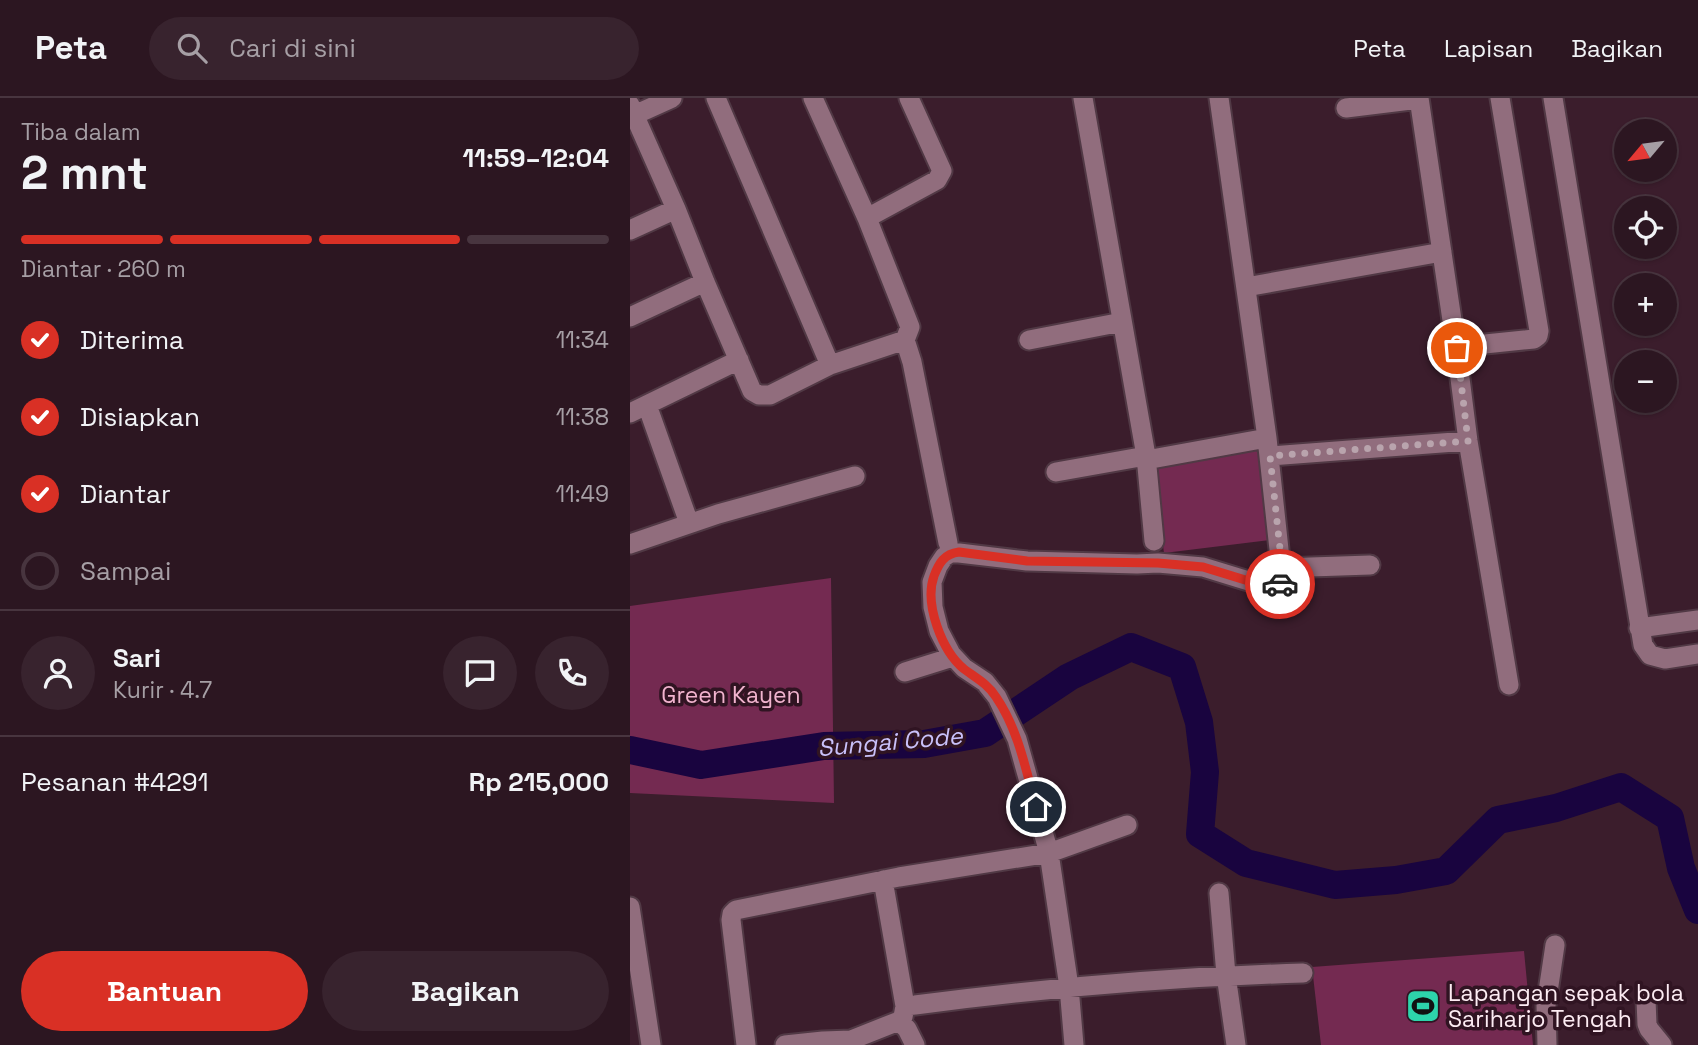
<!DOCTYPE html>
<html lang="id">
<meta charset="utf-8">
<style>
body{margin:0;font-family:"Space Grotesk",sans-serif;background:#38232e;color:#f1f3f6;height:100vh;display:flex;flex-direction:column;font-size:26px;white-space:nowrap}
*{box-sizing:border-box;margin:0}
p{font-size:23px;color:#a69fa5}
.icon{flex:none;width:38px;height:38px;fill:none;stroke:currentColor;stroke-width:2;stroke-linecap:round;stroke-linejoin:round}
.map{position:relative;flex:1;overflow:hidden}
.panel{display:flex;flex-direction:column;background:#2c1621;width:630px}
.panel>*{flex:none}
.needle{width:46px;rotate:241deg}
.fabs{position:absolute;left:984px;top:21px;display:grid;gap:14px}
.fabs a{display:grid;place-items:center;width:63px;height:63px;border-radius:50%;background:#2c1621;box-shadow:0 2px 5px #0004,0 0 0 2px #48353f;font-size:35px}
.pin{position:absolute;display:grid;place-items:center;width:60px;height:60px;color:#fff;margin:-30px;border:4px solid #fff;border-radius:50%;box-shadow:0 2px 7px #0007}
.courier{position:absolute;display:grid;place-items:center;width:70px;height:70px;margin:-35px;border:5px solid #d93025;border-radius:50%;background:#fff;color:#222;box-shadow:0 2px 9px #0007}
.head em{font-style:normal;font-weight:700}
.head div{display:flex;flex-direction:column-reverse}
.head{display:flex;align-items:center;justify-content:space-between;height:119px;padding:0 21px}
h1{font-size:46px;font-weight:700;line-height:52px}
.bar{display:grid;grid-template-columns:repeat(4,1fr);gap:10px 7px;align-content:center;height:84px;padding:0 21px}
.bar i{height:9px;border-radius:5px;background:#48353f}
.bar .active{background:#d93025}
.bar p{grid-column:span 4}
.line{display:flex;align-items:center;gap:18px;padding:0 21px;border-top:2px solid #48353f}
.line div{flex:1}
.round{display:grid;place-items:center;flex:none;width:74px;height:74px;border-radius:37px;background:#38232e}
ol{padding:0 21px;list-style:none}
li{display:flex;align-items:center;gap:21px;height:77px}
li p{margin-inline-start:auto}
li .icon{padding:7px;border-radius:50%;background:#d93025;color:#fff;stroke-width:4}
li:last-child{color:#a69fa5}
li i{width:38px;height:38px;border:4px solid #48353f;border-radius:50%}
.action{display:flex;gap:14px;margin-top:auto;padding:14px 21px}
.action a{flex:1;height:80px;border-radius:42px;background:#d93025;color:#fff;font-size:28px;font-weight:700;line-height:80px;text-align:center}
.action a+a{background:#38232e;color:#f1f3f6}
header{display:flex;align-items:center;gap:42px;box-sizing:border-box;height:98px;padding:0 35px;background:#2c1621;border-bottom:2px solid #48353f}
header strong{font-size:33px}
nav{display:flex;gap:38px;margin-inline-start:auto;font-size:24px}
.search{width:490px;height:63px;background:#38232e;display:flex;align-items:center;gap:18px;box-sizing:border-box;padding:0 24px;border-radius:38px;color:#a69fa5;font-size:26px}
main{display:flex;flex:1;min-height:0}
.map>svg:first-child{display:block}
</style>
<header>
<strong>Peta</strong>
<div class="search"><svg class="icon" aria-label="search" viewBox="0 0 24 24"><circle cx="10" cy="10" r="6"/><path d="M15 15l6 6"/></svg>Cari di sini</div>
<nav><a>Peta</a><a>Lapisan</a><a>Bagikan</a></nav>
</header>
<main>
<section class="panel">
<div class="head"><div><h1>2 mnt</h1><p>Tiba dalam</p></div><em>11:59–12:04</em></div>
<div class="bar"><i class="active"></i><i class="active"></i><i class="active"></i><i></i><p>Diantar · 260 m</p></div>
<ol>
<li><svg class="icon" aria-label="check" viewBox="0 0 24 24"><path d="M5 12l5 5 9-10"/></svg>Diterima<p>11:34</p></li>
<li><svg class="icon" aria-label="check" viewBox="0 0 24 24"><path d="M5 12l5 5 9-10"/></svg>Disiapkan<p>11:38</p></li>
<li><svg class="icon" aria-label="check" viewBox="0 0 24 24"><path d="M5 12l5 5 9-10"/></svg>Diantar<p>11:49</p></li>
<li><i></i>Sampai</li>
</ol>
<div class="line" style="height:126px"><a class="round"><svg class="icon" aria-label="person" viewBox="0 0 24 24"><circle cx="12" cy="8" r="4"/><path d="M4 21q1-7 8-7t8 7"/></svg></a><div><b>Sari</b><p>Kurir · 4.7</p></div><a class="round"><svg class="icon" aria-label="chat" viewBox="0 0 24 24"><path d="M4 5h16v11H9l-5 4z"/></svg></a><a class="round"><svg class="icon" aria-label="phone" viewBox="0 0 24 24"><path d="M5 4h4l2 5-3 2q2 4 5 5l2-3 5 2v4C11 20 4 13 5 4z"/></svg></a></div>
<div class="line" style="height:91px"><div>Pesanan #4291</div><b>Rp 215,000</b></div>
<div class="action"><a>Bantuan</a><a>Bagikan</a></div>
</section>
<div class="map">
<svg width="1068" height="947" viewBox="0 0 1068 947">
<rect width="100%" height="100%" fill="#3b1d2c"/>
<path fill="#742a51" d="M628 351 640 442 534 455 522 365Z
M201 480 204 705 0 695V508Z
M894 853 903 947H691L682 869Z"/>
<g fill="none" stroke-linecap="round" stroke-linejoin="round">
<path stroke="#19043f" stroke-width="28" d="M0 652 71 667 194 648 294 646 355 635 439 579 501 549 552 569 569 624 575 674 570 736 616 765 705 787 766 782 816 773 868 722 926 710 991 689 1040 720 1051 770 1068 812"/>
<g stroke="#513945" stroke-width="23">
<path id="minor" d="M86 0 200 267
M183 0 237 120 280 229 275 242 282 264 318 445
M453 0 516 358 524 443
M789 0 826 249 838 343 879 587
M923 0 1013 547 1020 557 1035 561 1068 556
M0 7 46 111 75 184 122 293 129 297H140L200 267 275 242
M716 10 789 1
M0 19 42 0
M237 120 307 82 312 73 279 0
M0 132 46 111
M616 189 812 154
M0 219 75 184
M399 242 492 224
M826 249 904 241 908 238 909 233 870 0
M17 307 59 425
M0 315 109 262
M640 358 838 343
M516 362 637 340
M426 374 516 358
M0 446 88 416 225 378
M651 470 740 467
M1009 530 1068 522
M275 574 323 559
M253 782 275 908
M589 795 596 877 606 947
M0 809 21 947
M1016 902 1017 926 1019 931 1032 947
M269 923 277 931 285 947
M116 947 101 822 102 816 106 812 269 779 419 755 497 727
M155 947 193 943 221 942 269 923 273 919 275 908 285 907C414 890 543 879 673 875
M444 947 439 889 419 755 387 641 367 599 355 584 334 570 321 556 309 533 303 509 302 484 308 468 314 459 320 455H329L397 463 507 466 528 465 573 469 641 490H645L651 484V470L637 340 589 0
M917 947 916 907 925 847"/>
</g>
<use href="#minor" stroke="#916d7d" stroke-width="19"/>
</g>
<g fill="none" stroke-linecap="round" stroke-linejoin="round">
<path stroke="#b9a4ad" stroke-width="7" stroke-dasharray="0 12.6" d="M650 486 651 484 652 470 640 358 838 343 827 250"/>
<path stroke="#d93025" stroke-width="9" d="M406 709C396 672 388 631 366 599 358 586 346 580 334 571 312 553 294 506 304 478 309 465 314 456 329 454L397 463 528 465 573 469 641 490H645L650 486"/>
</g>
<defs>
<g id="stadium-square" transform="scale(1.75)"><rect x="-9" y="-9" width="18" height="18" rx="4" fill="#2dd4ab" stroke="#301422"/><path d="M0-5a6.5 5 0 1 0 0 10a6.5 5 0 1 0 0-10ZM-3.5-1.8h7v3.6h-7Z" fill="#111"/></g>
</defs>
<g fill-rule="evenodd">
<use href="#stadium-square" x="793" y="908"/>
</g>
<g text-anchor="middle" stroke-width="7" stroke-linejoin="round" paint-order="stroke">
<g font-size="23" fill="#f1b3ce" stroke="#301422">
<text x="101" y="605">Green Kayen</text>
</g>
<g font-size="23" fill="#fdecf3" stroke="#301422" text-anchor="start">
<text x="818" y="903">Lapangan sepak bola<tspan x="818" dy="26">Sariharjo Tengah</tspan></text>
</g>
<g font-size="24" font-style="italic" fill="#c9c1fa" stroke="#301422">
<text transform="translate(260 644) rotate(-5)" y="8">Sungai Code</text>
</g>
</g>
</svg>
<div class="fabs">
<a><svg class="needle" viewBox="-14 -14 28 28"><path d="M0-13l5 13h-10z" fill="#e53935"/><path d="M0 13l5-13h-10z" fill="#a69fa5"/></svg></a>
<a><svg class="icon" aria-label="locate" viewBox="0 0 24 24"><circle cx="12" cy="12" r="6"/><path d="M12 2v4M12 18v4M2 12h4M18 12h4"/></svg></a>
<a>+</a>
<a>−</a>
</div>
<div class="pin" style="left:827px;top:250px;background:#ea580c"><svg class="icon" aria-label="bag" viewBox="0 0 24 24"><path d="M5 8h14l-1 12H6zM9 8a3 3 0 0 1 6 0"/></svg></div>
<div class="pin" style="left:406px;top:709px;background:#1f2937"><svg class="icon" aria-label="home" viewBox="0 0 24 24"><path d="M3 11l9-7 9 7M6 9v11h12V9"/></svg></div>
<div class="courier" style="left:650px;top:486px"><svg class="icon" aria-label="car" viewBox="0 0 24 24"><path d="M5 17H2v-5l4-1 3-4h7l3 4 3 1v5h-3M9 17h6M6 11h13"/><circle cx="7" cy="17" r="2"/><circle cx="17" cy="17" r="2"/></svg></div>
</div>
</main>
